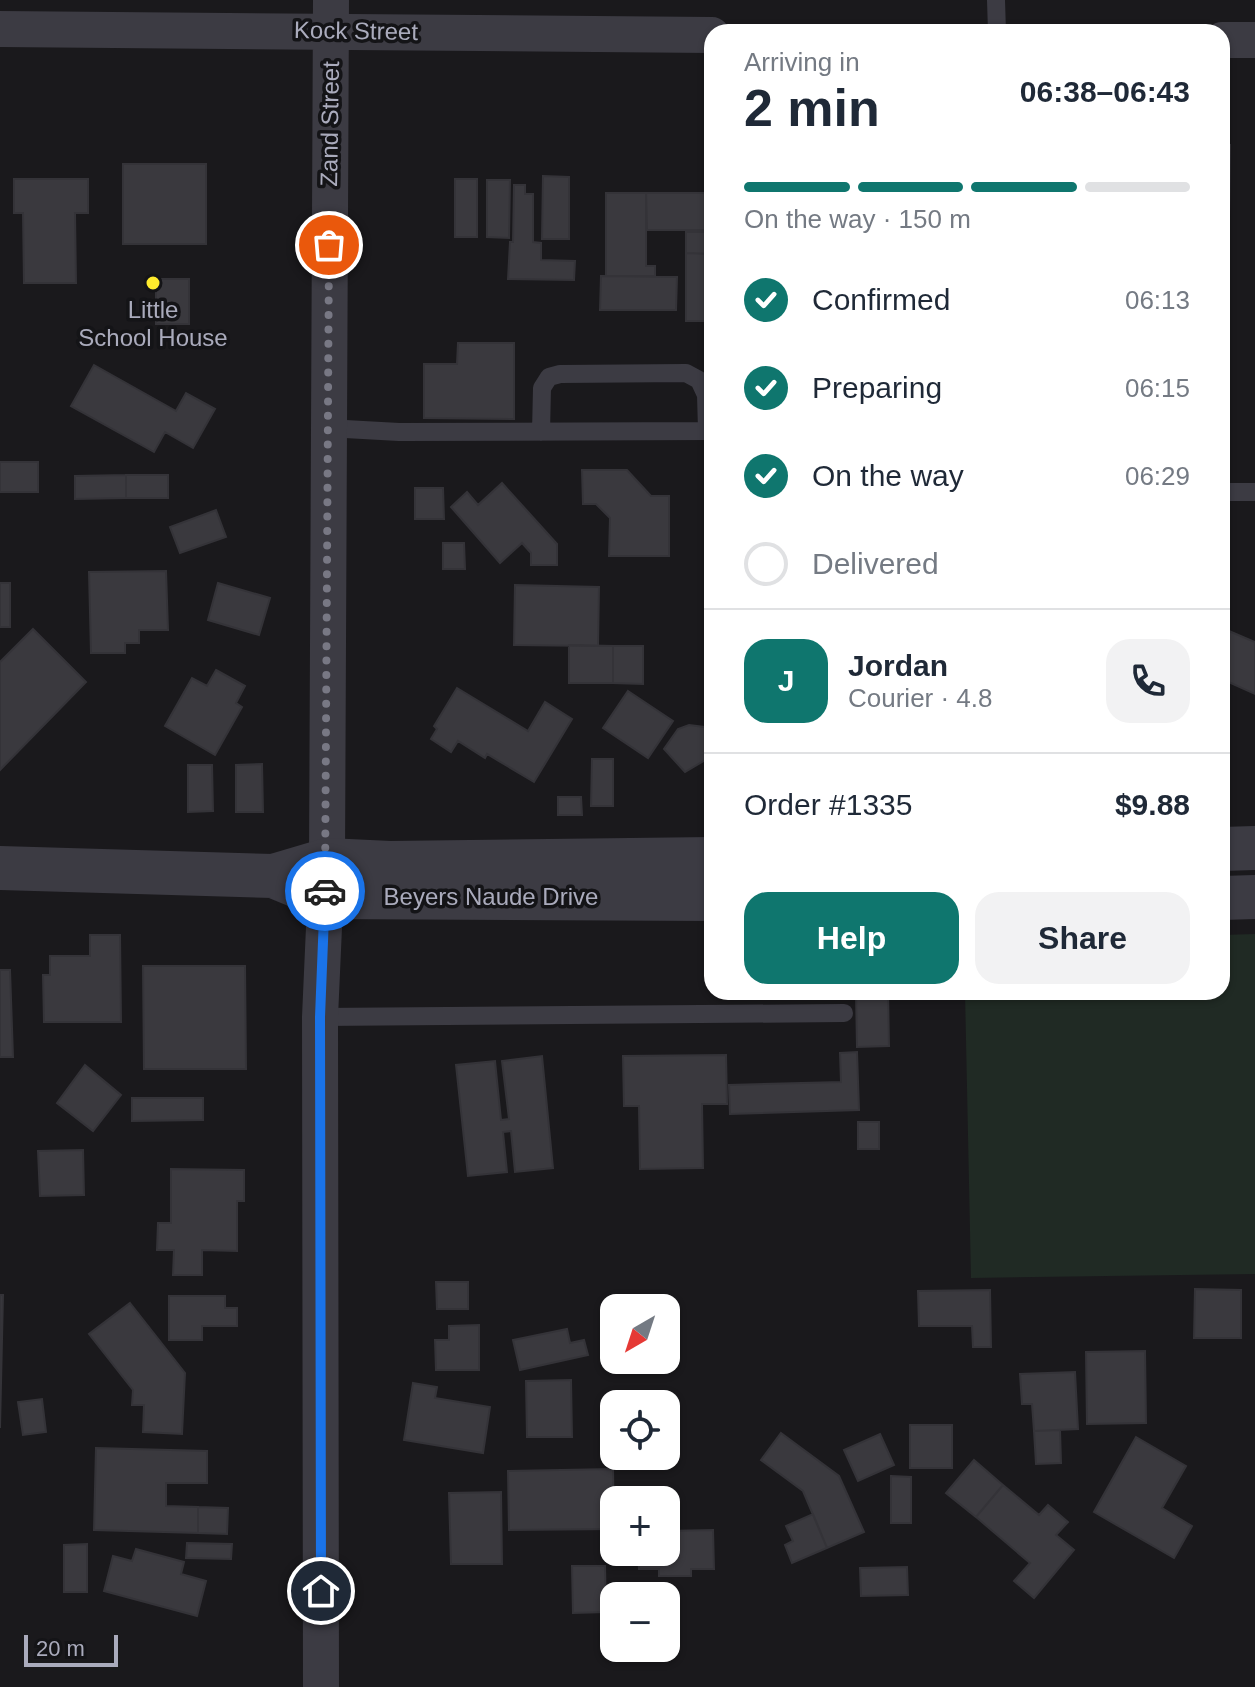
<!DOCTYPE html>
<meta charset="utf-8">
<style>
body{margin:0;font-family:Helvetica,sans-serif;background:#f2f2f3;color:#1f2937;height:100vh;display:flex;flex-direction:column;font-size:30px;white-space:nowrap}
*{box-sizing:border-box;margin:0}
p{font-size:26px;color:#747a83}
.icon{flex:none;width:44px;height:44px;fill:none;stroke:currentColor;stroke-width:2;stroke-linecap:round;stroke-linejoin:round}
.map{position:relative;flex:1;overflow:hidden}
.details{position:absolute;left:704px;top:24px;width:526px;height:976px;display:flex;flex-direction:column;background:#fff;border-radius:24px;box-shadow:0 2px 6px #0004}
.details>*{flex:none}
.needle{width:52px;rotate:219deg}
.buttons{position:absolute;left:600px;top:1294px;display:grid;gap:16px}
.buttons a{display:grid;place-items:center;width:80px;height:80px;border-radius:16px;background:#fff;box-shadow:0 2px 6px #0004;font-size:40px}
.scale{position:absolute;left:24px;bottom:20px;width:94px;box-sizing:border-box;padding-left:8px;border:4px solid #aaabbc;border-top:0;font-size:22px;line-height:28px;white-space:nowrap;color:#aaabbc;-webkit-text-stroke:6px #141417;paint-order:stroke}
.pin{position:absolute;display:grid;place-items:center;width:68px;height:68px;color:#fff;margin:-34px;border:4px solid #fff;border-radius:50%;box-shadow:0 2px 8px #0007}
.courier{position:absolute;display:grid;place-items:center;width:80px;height:80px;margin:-40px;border:6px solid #1a73e8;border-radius:50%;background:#fff;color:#222;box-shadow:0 2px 10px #0007}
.head em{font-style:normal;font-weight:600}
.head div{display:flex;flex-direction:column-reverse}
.head{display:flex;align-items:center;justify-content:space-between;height:136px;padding:0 40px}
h1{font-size:52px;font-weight:600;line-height:60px}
.bar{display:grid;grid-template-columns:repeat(4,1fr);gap:12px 8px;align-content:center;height:96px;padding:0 40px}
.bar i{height:10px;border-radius:6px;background:#e0e1e3}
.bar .selected{background:#0f766e}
.bar p{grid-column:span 4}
.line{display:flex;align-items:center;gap:20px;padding:0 40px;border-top:2px solid #e0e1e3}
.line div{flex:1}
.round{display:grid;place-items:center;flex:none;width:84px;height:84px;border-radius:24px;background:#f2f2f3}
ol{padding:0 40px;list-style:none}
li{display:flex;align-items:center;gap:24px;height:88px}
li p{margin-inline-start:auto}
li .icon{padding:8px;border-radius:50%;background:#0f766e;color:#fff;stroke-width:4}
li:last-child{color:#747a83}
li i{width:44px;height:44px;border:4px solid #e0e1e3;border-radius:50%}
.button{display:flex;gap:16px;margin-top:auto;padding:16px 40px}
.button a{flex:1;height:92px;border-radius:24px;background:#0f766e;color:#fff;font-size:32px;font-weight:600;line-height:92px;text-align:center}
.button a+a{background:#f2f2f3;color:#1f2937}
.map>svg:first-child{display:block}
</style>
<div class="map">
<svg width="1255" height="1687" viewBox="0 0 1255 1687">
<rect width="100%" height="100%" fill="#1a191c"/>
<path fill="#202a24" d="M1255 934V1274L971 1278 965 992H1222V935Z"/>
<path fill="#3a393e" stroke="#343338" stroke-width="2" d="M1222 145H1230L1229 218H1222Z
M123 164H206V244H123Z
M543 176 569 177V239H542Z
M14 179H88V213H75L76 283H24L23 213H14Z
M455 179H477V237H455Z
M487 180H510L509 238 487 237Z
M514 185H525V194H533V242L541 243V260L575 261 574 280 508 279 510 242H513Z
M606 193H646V266H655V276H606Z
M646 193H712V230H647Z
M686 232H712V254L686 253Z
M686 253 712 254V321H686Z
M601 276 677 277 676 310H600Z
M156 279H189V324H156Z
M1222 288H1226V330H1222Z
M458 343H514V419L424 418V364H457Z
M94 365 176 411 186 393 215 409 193 448 165 432 154 452 71 406Z
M0 462H38V492H0Z
M582 470H627L651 496H669V556H609L610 518 596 504H583Z
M126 475V498L75 499V476Z
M126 475H168V498H126Z
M502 483 557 544V565H531V553L522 543 500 563 451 507 467 492 478 505Z
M415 488H443L444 519H415Z
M216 510 226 537 180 553 170 527Z
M443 543H464L465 569H443Z
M166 571 168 630H139V643H125V653H91L89 572Z
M0 583H10V627H0Z
M218 583 270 598 259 635 208 620Z
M515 585 599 587 598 646 514 645Z
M1222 628 1255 642V694L1222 679Z
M33 629 86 682 0 770V662Z
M569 645 613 646V683H569Z
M613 646H643V684L613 683Z
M216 670 245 686 236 703 242 707 215 755 165 726 192 678 207 686Z
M457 688 528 731 545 702 572 719 534 782 487 754 485 758 458 741 451 752 431 739 437 729 434 726Z
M628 691 673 721 648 758 603 728Z
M689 725 712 728V760L707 759 685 772 664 749 678 729Z
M592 759H613V806H591Z
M262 764 263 812H236V765Z
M188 765H212L213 811 188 812Z
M558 797H581L582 815H558Z
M90 935H120L121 1022H44L43 975H50V956H90Z
M143 966H245L246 1069H144Z
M0 970H10L13 1057H0Z
M856 992H888L889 1046 857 1047Z
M857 1052 859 1110 730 1114 729 1085 841 1082 840 1053Z
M726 1055 727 1104H702L703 1168 640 1169 639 1106H624L623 1056Z
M542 1056 553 1168 515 1172 511 1131 503 1132 507 1172 468 1176 456 1065 495 1061 501 1120 509 1119 502 1061Z
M85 1065 121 1095 93 1131 57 1103Z
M132 1098H203V1120L132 1121Z
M858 1122H879V1149H858Z
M83 1150 84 1195 40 1196 38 1151Z
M171 1169 244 1170V1201H237V1251L202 1250V1275H173L174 1250H157L158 1223H171Z
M436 1282H468V1309H437Z
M1195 1289 1241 1290V1338H1194Z
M990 1290 991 1347H973L972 1326H919L918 1291Z
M0 1295H3L0 1428Z
M169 1296H225V1308H237V1326H202V1340H169Z
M130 1303 185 1373 182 1434 143 1432 144 1405H132L133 1390 89 1334Z
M479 1325V1370H436L435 1340H449V1326Z
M567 1329 570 1343 584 1340 588 1355 520 1370 513 1340Z
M1145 1351 1146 1423 1087 1424 1086 1352Z
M1075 1372 1078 1429 1034 1431 1032 1404H1022L1020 1374Z
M571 1380 572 1437H527L526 1381Z
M413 1383 437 1387 435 1398 490 1407 483 1453 404 1440Z
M42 1399 46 1432 23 1435 18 1402Z
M910 1425H952V1468H910Z
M1060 1430 1061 1463 1036 1464 1034 1431Z
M781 1433 839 1476 864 1532 827 1548 803 1491 761 1460Z
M880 1434 894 1465 858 1481 844 1450Z
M1136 1437 1186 1466 1162 1508 1192 1526 1174 1558 1094 1512Z
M96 1448 207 1451V1483H166V1506L198 1507V1533L94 1530Z
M974 1460 1003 1485 976 1517 946 1493Z
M613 1469 614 1529 509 1530 508 1471Z
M891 1476 911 1477V1523H891Z
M1003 1485 1039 1515 1048 1505 1068 1522 1056 1535 1074 1550 1034 1598 1014 1581 1030 1563 976 1517Z
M501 1492 502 1564H451L449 1493Z
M198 1507 228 1508 227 1534 198 1533Z
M813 1514 827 1548 792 1563 785 1545 793 1541 786 1526Z
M713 1530 714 1569H691V1576H659V1569H639L638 1552H666V1531Z
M187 1543 232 1544 231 1559 186 1558Z
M87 1544V1592H64V1545Z
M136 1549 184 1562 181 1574 206 1581 197 1616 104 1591 113 1556 132 1561Z
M572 1566H605L606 1612 573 1613Z
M907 1567 908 1595 861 1596 860 1568Z"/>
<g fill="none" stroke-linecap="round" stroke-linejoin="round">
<path stroke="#3c3b43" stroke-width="18" d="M996 0 997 32
M327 428 399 432 712 431
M541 432 542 388 549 377 560 374 686 373 699 380 706 395 707 430
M1222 492H1255
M320 1017 844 1013"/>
<path stroke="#3c3b43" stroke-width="36" d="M0 29 712 35
M1222 40H1255
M321 1687 320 1017 327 860 331 0"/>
<path stroke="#3c3b43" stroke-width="44" d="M1222 849 1255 848
M0 868 273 876 327 860 390 863 712 859
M273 876 324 897 712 899
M1222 898 1255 897"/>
</g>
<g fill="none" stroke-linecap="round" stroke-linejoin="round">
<path stroke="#787884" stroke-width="8" stroke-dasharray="0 14.4" d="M325 891 329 245"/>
<path stroke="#1a73e8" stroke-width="10" d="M321 1591 320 1017 325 891"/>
</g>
<circle fill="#ffeb2d" stroke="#141417" stroke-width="3" cx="153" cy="283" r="8"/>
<g text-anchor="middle" stroke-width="7" stroke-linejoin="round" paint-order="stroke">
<g font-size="24" fill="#aaabbc" stroke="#141417">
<text transform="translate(356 31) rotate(1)" y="8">Kock Street</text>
<text transform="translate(330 124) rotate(-89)" y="8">Zand Street</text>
<text x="491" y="905">Beyers Naude Drive</text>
</g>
<g font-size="24" fill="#aaabbc" stroke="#141417">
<text x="153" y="318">Little<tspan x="153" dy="28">School House</tspan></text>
</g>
</g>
</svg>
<div class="buttons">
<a><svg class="needle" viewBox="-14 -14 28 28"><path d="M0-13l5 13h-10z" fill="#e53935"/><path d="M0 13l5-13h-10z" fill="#747a83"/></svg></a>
<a><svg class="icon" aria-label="locate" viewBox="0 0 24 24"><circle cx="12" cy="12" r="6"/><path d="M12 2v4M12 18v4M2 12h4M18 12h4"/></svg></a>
<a>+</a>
<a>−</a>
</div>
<div class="scale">20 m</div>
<div class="pin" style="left:329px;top:245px;background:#ea580c"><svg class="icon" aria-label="bag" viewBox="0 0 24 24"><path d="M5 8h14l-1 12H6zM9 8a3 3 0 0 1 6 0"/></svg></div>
<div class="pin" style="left:321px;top:1591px;background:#1f2937"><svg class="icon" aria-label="home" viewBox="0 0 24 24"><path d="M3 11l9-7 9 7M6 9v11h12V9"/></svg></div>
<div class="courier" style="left:325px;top:891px"><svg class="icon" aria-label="car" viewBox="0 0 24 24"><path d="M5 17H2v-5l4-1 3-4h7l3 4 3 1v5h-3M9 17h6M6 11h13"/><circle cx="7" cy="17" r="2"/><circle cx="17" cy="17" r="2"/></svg></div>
<section class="details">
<div class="head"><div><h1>2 min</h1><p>Arriving in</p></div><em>06:38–06:43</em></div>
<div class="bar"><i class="selected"></i><i class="selected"></i><i class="selected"></i><i></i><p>On the way · 150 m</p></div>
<ol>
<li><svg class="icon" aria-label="check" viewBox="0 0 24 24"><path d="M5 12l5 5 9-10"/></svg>Confirmed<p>06:13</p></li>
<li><svg class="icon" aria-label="check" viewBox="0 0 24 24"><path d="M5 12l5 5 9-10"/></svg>Preparing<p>06:15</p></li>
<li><svg class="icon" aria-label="check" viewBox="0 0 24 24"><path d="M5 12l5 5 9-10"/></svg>On the way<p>06:29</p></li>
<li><i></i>Delivered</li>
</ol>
<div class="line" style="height:144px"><b class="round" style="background:#0f766e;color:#fff">J</b><div><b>Jordan</b><p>Courier · 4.8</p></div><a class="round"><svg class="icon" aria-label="phone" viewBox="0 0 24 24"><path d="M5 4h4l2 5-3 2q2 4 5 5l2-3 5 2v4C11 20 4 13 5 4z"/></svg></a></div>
<div class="line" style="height:104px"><div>Order #1335</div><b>$9.88</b></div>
<div class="button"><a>Help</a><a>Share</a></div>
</section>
</div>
